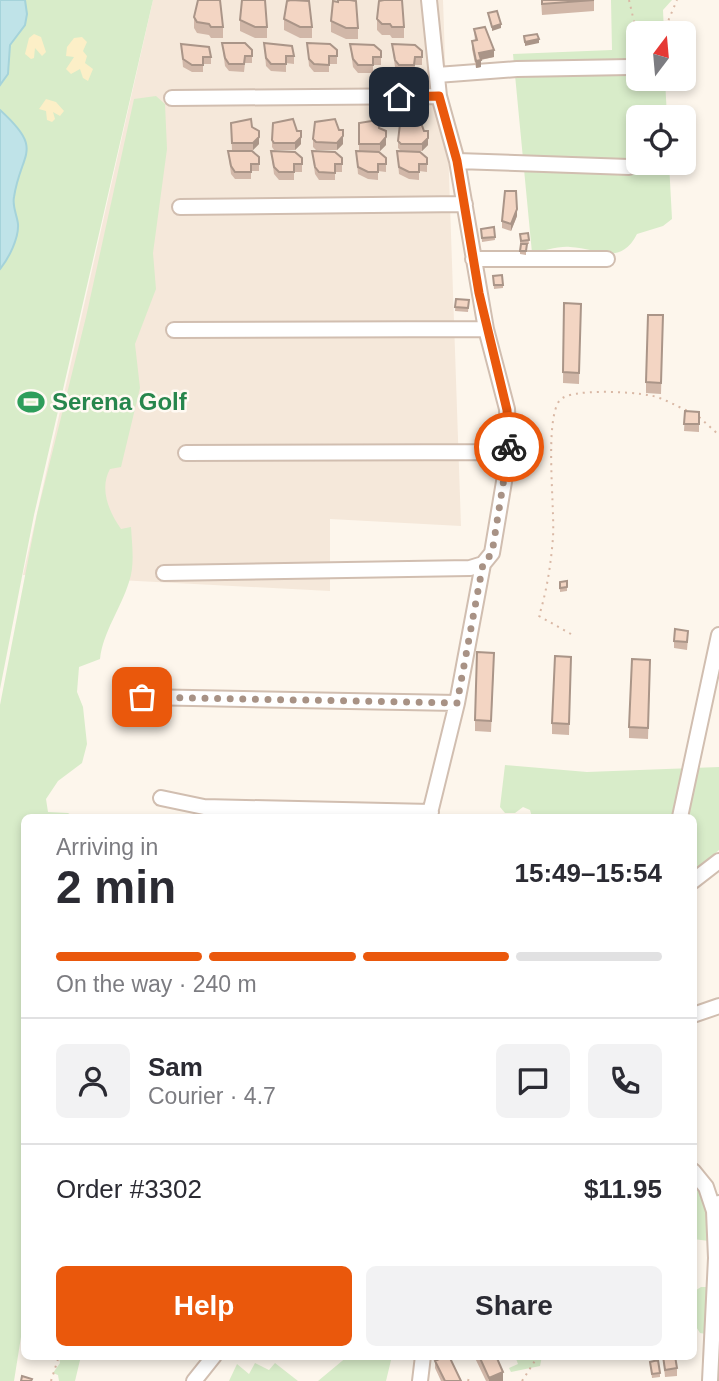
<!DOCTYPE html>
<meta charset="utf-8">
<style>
body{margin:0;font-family:Helvetica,sans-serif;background:#f2f2f3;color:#2b2b33;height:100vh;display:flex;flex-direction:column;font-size:26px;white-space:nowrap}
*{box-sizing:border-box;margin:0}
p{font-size:23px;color:#7c7c81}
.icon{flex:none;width:38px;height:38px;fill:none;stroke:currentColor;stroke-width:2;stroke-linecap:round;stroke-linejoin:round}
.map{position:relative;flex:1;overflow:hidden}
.side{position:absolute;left:21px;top:814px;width:676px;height:546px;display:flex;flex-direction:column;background:#fff;border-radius:10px;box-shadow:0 4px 10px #0003}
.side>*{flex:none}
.needle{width:46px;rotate:16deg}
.controls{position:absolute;left:626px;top:21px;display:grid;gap:14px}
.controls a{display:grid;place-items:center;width:70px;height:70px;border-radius:10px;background:#fff;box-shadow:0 4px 10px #0003;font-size:35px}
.pin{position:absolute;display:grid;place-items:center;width:60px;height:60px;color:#fff;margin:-30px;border-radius:14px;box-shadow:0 4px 10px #0006}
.courier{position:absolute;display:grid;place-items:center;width:70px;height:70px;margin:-35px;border:5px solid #ea580c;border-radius:50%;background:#fff;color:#222;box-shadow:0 2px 9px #0007}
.overview em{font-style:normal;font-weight:600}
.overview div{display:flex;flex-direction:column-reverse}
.overview{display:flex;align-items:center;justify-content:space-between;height:119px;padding:0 35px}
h1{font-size:46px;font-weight:600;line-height:52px}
.bar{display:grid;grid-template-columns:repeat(4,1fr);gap:10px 7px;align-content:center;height:84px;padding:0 35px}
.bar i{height:9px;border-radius:5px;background:#e1e1e2}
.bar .current{background:#ea580c}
.bar p{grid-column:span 4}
.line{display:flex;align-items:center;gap:18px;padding:0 35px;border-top:2px solid #e1e1e2}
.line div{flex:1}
.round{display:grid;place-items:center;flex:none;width:74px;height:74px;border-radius:10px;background:#f2f2f3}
.action{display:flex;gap:14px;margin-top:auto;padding:14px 35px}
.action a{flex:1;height:80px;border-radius:10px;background:#ea580c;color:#fff;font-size:28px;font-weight:600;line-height:80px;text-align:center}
.action a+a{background:#f2f2f3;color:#2b2b33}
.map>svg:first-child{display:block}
</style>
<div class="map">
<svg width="719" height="1381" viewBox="0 0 719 1381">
<rect width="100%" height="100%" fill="#fdf6ec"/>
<path fill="#f5e8da" d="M153 0H443L461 526 330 519V591L23 575Z"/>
<path fill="#d8ecc9" d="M0 0H153L34 515 0 689Z
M611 0H672L663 10 664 33H639V79H665L667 117H639V163H669L672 219 663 226 637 234C620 267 598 248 570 247 558 246 543 251 532 253L513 54 612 50Z
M156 96 165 104 167 149 153 253 156 289 135 344 140 388 121 467 110 469C99 489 109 512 121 529L131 527C132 545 135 565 129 582 121 608 103 632 100 659L79 667 77 692 83 707 87 744 82 763 58 781 46 799 48 812 68 813 74 817H24V1318L14 1381H0V705L37 514 86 317 134 99Z
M505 765 587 772 719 767V850L693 873V817H532L530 810 523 807 515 813H505L500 807Z
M693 1174 706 1190 709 1241 693 1239Z
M701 1287H707L711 1293 706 1334 700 1333 693 1322V1292Z
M59 1356H81L75 1381H59L58 1375 53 1373 60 1363Z
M348 1356H392L386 1381H318Z
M515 1356H542L540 1366 511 1372 509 1368 518 1364Z
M255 1363 269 1370 275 1363 298 1381H229L237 1364 249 1374Z"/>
<path fill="#fcefc7" d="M34 34 41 37 46 52 42 56 35 48 34 58 31 59 25 54 29 38Z
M82 37 87 42 83 51 87 56 85 63 93 69 88 81 83 78 80 69 71 74 66 69 74 57 66 56 67 47 74 38Z
M46 99 56 102 64 111 60 116 53 112 55 119 52 122 47 120 46 111 39 109Z"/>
<path fill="#bfe3e8" stroke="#a5d3da" stroke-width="2" d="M0 0H25L27 14 25 25 10 45 8 74 0 85Z
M0 110C45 151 21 151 14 197 12 206 17 215 18 224 19 238 9 258 0 269Z"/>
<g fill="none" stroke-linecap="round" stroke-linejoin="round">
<g stroke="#d1beb0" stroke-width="18">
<path id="minor" d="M437 75 517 69 630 67
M172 98 439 96
M457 161 629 167
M180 207 465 204
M473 259H607
M174 330 486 329 457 161 439 96 429 0
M186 453 509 452
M164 573 470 568 483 564 492 553 509 452 507 409 486 329
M142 697 457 703
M161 798 204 807 431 812
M429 817 457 703 483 564
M680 817 719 635
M693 881 719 861
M693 1015 719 1006
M693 1171 706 1187 714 1211
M194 1381 214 1356
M420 1381 423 1356
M710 1381 716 1258 714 1211 719 1203"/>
</g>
<path stroke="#d9b8a5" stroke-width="2" stroke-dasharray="2 5" stroke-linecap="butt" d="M629 0 639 43
M663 33 677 0
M699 417 719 435
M571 634 539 616C547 590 551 564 553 537 555 508 544 419 560 400 571 388 632 392 648 395 662 397 676 406 688 411
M51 1381 59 1356
M468 1381 469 1378
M522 1381 538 1356"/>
<use href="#minor" stroke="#fff" stroke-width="14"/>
</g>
<path fill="#d1b7a8" d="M541 0H594V11L542 15Z
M194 17 223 27V38H211L209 35 197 33 194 28Z
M284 19 312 27V38H300L284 30Z
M377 19 404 27V38H392L390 35H382L377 30Z
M240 20 267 27V38H255L240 31Z
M331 21 358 28V39H346L331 32Z
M474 29 494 57 481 60V67L476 68 472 49V41H475Z
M222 43 252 50V63H245L244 72 229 71 225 66Z
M264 43 294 56V64L286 63V72L271 71 266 66Z
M307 43 337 50V64H329V72H314L309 66Z
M181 44 211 57V64H203V72H192L183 67Z
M350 44 381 51V65H373V73H358L353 67Z
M392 44 422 51V65H415L414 73 399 72 395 67Z
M231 123 252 127 259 144 253 150H232Z
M359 123 379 128 386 145 380 151H359Z
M297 131H301V144L295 150H274L272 147V140Z
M313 139 343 144 337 150H316L313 147Z
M398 141 428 145 422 151H401L398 148Z
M228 151 259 157V171H251V179H235L231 174Z
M271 151 302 158V172H294V180H279L274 174Z
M312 151 342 158V172H335V180H319L315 174Z
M356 151 386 158V172L378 171V180L368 179 358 174Z
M397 151 427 158V172L419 171V180L409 179 399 174Z
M517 216 511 231 502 228V221Z
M494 227 495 240 482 242 481 229Z
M528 233 529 244H526V255L520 254V234Z
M493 276 503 285V288L494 289Z
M456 299 469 300 468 312 455 311Z
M564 303 581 304 579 384 563 383Z
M663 315 661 394 646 393V382Z
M685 411 699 412V432L684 431Z
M560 582 567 587V591L560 592Z
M688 638 687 650 674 648V641Z
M571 657 569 735 552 734V723Z
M494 664 491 732 475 731V720Z
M650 671 648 739 629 738V727Z
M474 1356H496L503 1381H486Z
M663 1356 677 1368V1376L665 1377Z
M435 1361 461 1381H441L435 1368Z
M650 1362 660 1373V1377L652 1378Z"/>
<path fill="#aa9588" d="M501 24V28L492 31V27Z
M539 39V43L525 46V42Z
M494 50V57L479 60V53Z
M481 60V67L476 68V61Z
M343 136V144L337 150V143Z
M259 137V144L253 150V143Z
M301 137V144L295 150V143Z
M386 137V145L380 151V144Z
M428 138V145L422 151V144Z
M517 209V216L511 231V224Z
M503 1372V1381H489V1378Z"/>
<path fill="#f3d5c3" stroke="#aa9588" stroke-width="2" d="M198 0H220L223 27H211L209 24 197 22 194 17Z
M242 0H265L267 27H255L240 20Z
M291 0 309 1 312 27H300L284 19 287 1Z
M338 0H350L356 1 358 28H346L331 21 333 1 338 2Z
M384 0H402L404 27H392L390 24H382L377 19 379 1Z
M542 0H594L542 4Z
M497 11 501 24 492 27 488 13Z
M485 27 494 50 479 53 481 60 476 61 472 41 477 40 474 29Z
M537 34 539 39 525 42 524 36Z
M222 43H245L252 50V56H245L244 64H229L225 58Z
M264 43 292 46 294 56H286V64H271L266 58Z
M307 43 330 44 337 50V56H329V65L314 64 309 59Z
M181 44 209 47 211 57H203V65H192L183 59Z
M350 44 374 45 381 51V57H373V65H358L353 59Z
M392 44 415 45 422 51V57H415L414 65H399L395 60Z
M251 119 252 127 259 131V137L253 143H232L231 123Z
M293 119 297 131H301V137L295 143H274L272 140 273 123Z
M335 119 339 130H343V136L337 143 316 142 313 139 315 122Z
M378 120 379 128 386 131V137L380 144H359V123Z
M420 120 424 131H428V138L422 144H401L398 141 400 124Z
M228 151H252L259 157V164H251V172H235L231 166Z
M271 151 295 152 302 158V164H294V172H279L274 167Z
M312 151 335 152 342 158V164H335V173L319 172 315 167Z
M356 151 379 152 386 158V164H378V172H368L358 167Z
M397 151 420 152 427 158V164H419V172H409L399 167Z
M505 191H516L517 209 511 224 502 221Z
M494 227 495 237 482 238 481 229Z
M528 233 529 240 521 241 520 234Z
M521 244H527L526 251H520Z
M502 275 503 285H494L493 276Z
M456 299 469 300 468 308 455 307Z
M564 303 581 304 579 373 563 372Z
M648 315H663L661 383 646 382Z
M685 411 699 412V424H684Z
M567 581V587L560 588V582Z
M675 629 688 631 687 642 674 641Z
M477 652 494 653 491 721 475 720Z
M555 656 571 657 569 724 552 723Z
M632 659 650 660 648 728 629 727Z
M445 1356H449L461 1381H445L435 1361Z
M479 1356H496L503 1372 489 1378Z
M663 1356H675L677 1368 665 1370Z
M658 1360 660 1373 652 1374 650 1362Z
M22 1376 32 1379 31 1381H21Z"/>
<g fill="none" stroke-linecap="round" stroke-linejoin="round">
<path stroke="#a89285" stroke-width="7" stroke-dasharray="0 12.6" d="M142 697 457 703 483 564 492 553 509 447"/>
<path stroke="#ea580c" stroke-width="9" d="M399 97 439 96 457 161 479 293 507 410 509 447"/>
</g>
<defs>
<g id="stadium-bare" transform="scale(2.1)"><path d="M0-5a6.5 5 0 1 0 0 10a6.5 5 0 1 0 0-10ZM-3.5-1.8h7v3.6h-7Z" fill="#2e9e5b" stroke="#fffaf3" stroke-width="2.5" paint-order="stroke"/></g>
</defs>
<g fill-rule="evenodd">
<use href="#stadium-bare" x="31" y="402"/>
</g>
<g text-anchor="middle" stroke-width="5" stroke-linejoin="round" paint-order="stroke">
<g font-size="24" font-weight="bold" fill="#27864d" stroke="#fffaf3" text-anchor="start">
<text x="52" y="410">Serena Golf</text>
</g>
</g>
</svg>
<div class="controls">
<a><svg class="needle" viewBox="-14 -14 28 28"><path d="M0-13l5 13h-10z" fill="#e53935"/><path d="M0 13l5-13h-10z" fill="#7c7c81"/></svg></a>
<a><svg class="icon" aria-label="locate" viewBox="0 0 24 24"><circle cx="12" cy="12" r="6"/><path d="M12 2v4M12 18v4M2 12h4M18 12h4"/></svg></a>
</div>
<div class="pin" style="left:142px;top:697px;background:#ea580c"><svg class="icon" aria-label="bag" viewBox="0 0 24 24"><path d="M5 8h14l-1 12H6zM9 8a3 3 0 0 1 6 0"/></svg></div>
<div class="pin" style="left:399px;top:97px;background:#1f2937"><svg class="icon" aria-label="home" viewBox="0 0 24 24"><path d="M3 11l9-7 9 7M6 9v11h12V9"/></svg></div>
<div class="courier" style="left:509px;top:447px"><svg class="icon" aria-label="bike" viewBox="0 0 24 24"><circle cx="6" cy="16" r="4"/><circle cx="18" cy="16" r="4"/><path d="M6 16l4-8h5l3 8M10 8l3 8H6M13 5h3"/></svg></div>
<section class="side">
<div class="overview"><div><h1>2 min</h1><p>Arriving in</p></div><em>15:49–15:54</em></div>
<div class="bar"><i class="current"></i><i class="current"></i><i class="current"></i><i></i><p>On the way · 240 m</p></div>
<div class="line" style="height:126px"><a class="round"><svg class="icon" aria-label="person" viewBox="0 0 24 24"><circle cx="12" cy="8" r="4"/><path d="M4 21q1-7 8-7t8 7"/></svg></a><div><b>Sam</b><p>Courier · 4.7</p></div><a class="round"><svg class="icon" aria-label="chat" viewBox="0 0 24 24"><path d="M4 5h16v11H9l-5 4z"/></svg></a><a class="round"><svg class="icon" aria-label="phone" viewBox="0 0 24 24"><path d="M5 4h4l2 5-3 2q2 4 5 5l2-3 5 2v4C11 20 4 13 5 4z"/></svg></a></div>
<div class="line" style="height:91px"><div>Order #3302</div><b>$11.95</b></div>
<div class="action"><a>Help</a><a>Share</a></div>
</section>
</div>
